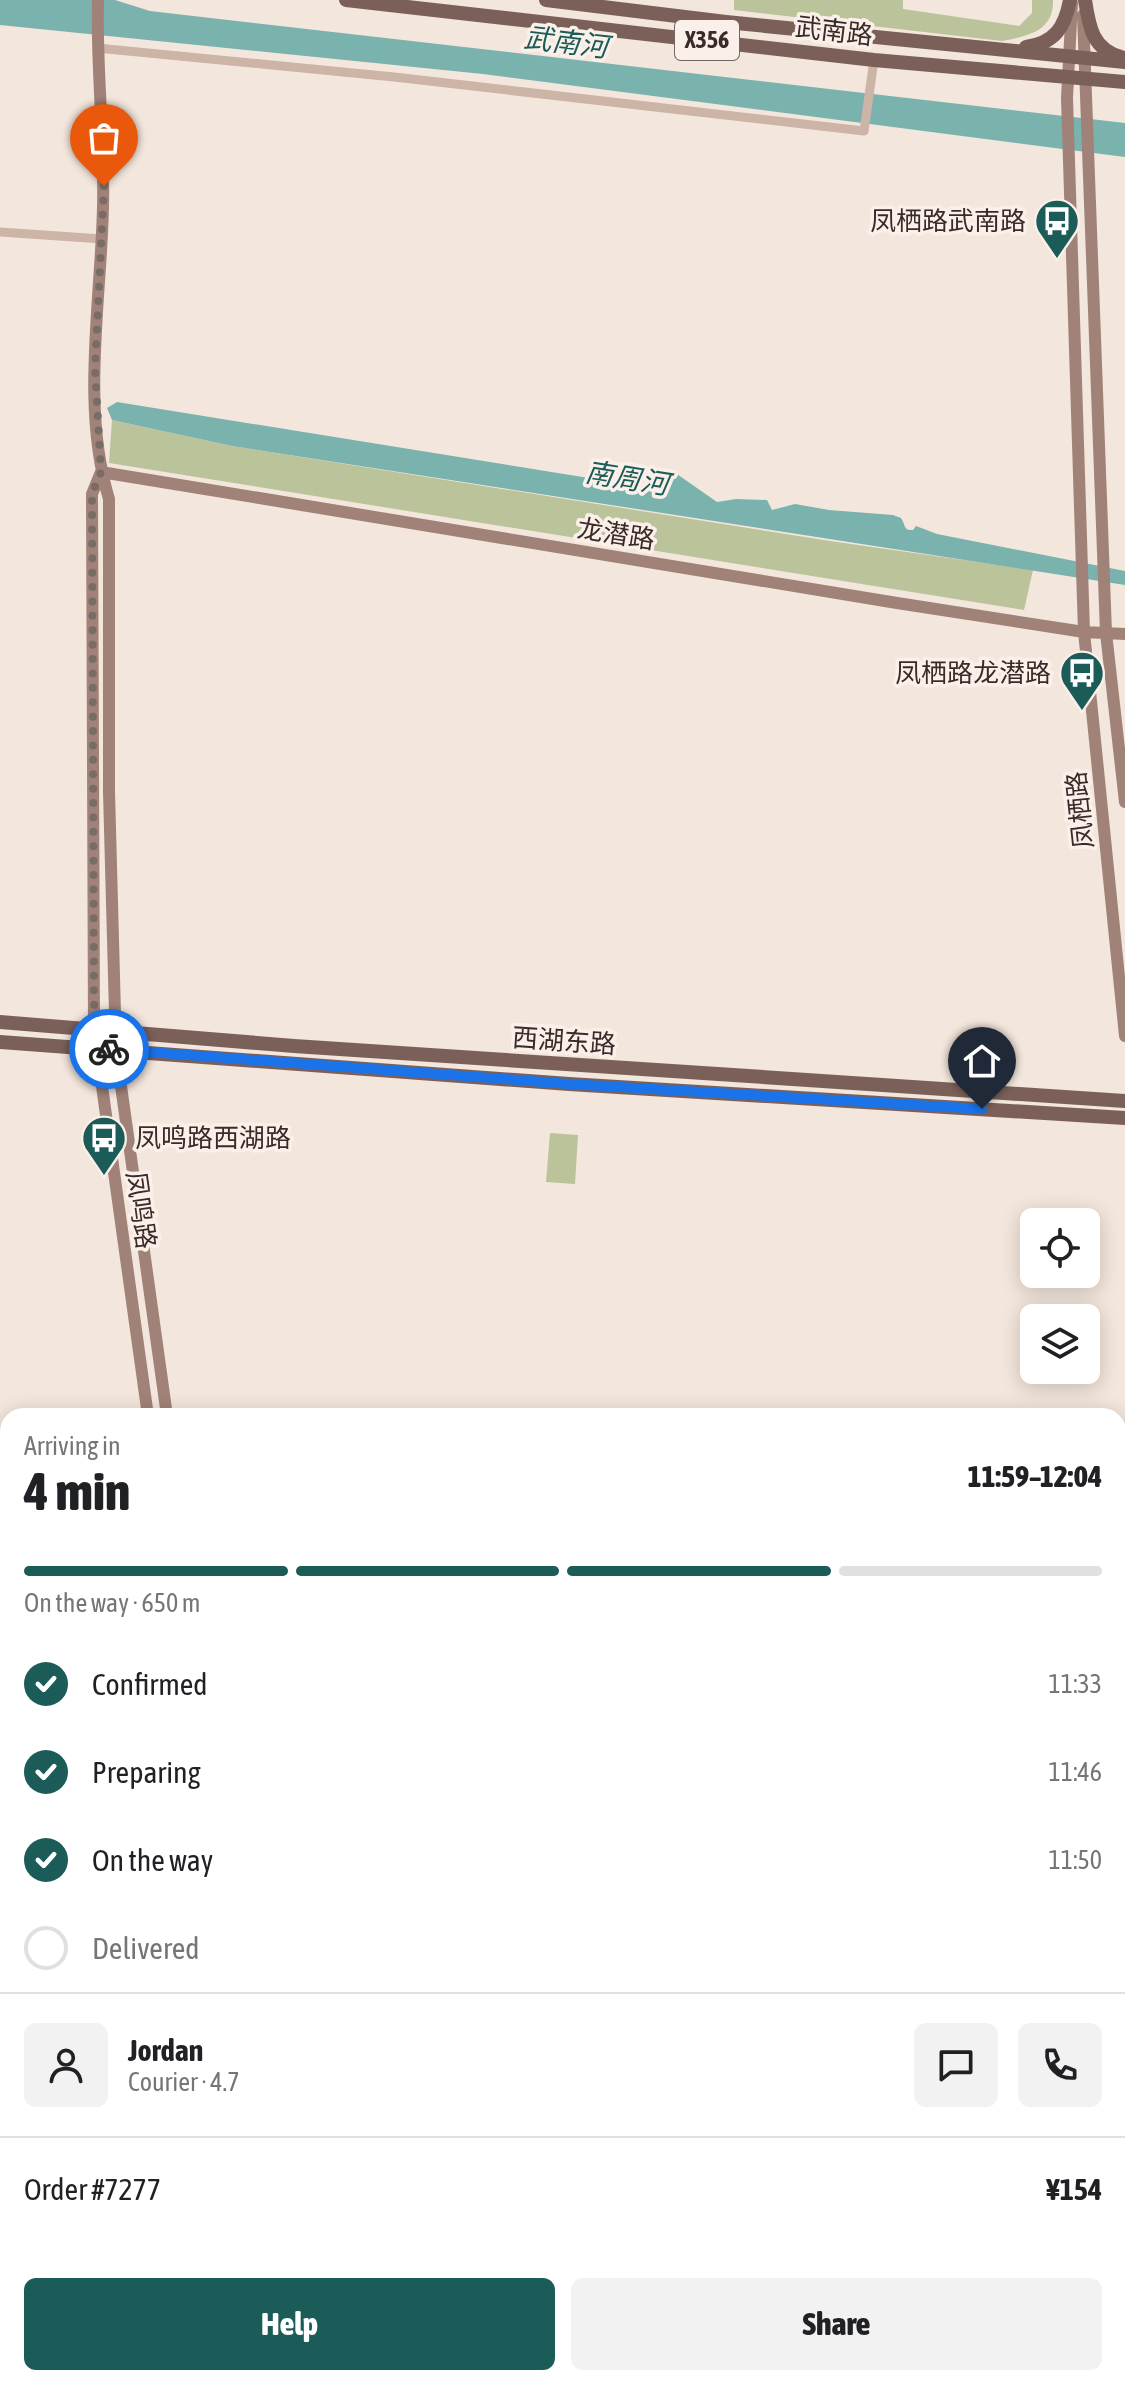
<!DOCTYPE html>
<meta charset="utf-8">
<style>
body{margin:0;font-family:"Asap Condensed","Noto Sans SC",sans-serif;background:#f2f2f2;color:#202124;height:100vh;display:flex;flex-direction:column;font-size:30px;white-space:nowrap}
*{box-sizing:border-box;margin:0}
p{font-size:26px;color:#757577}
.icon{flex:none;width:44px;height:44px;fill:none;stroke:currentColor;stroke-width:2;stroke-linecap:round;stroke-linejoin:round}
.map{position:relative;flex:1;overflow:hidden}
.panel{position:absolute;left:0px;top:1408px;width:1126px;height:978px;display:flex;flex-direction:column;background:#fff;border-radius:24px 24px 0 0;box-shadow:0 4px 20px #0003}
.panel>*{flex:none}
.tools{position:absolute;left:1020px;top:1208px;display:grid;gap:16px}
.tools a{display:grid;place-items:center;width:80px;height:80px;border-radius:12px;background:#fff;box-shadow:0 4px 20px #0003;font-size:40px}
.pin{position:absolute;display:grid;place-items:center;width:68px;height:68px;color:#fff;margin:-82px -34px;border-radius:50% 50% 50% 0;rotate:-45deg;box-shadow:0 0 8px #0007}
.pin .icon{rotate:45deg}
.courier{position:absolute;display:grid;place-items:center;width:80px;height:80px;margin:-40px;border:6px solid #1a73e8;border-radius:50%;background:#fff;color:#222;box-shadow:0 2px 10px #0007}
.summary em{font-style:normal;font-weight:800}
.summary div{display:flex;flex-direction:column-reverse}
.summary{display:flex;align-items:center;justify-content:space-between;height:136px;padding:0 24px}
h1{font-size:52px;font-weight:800;line-height:60px}
.bar{display:grid;grid-template-columns:repeat(4,1fr);gap:12px 8px;align-content:center;height:96px;padding:0 24px}
.bar i{height:10px;border-radius:6px;background:#e0e0e0}
.bar .on{background:#1b5c59}
.bar p{grid-column:span 4}
.line{display:flex;align-items:center;gap:20px;padding:0 24px;border-top:2px solid #e0e0e0}
.line div{flex:1}
.round{display:grid;place-items:center;flex:none;width:84px;height:84px;border-radius:12px;background:#f2f2f2}
ol{padding:0 24px;list-style:none}
li{display:flex;align-items:center;gap:24px;height:88px}
li p{margin-inline-start:auto}
li .icon{padding:8px;border-radius:50%;background:#1b5c59;color:#fff;stroke-width:4}
li:last-child{color:#757577}
li i{width:44px;height:44px;border:4px solid #e0e0e0;border-radius:50%}
.cta{display:flex;gap:16px;margin-top:auto;padding:16px 24px}
.cta a{flex:1;height:92px;border-radius:12px;background:#1b5c59;color:#fff;font-size:32px;font-weight:800;line-height:92px;text-align:center}
.cta a+a{background:#f2f2f2;color:#202124}
.map>svg:first-child{display:block}
</style>
<div class="map">
<svg width="1125" height="2385" viewBox="0 0 1125 2385">
<rect width="100%" height="100%" fill="#f3e6dc"/>
<path fill="#bbc39b" d="M734 0H903V9L1019 26 1032 13V0H1053C1054 31 1028 36 1002 41L734 10Z
M112 420 232 446 830 541 1033 570 1024 610 109 463Z
M550 1133 578 1135 575 1184 546 1182Z
M1125 1616V1807L1118 1808V1617Z
M8 2102V2167L0 2168V2103Z"/>
<path fill="#7ab2ae" d="M0 0H115L150 11 1125 123V157L483 74 0 25Z
M117 402 651 488 662 483 664 476 674 472 717 502 736 499 767 500 772 510 795 504 829 510 893 515 901 518C906 525 903 531 913 530L916 526 937 534 1125 571V585L232 446 112 420 107 408Z
M0 1833 8 1862V1941L0 1910Z"/>
<g fill="none" stroke-linecap="round" stroke-linejoin="round">
<path stroke="#7ab2ae" stroke-width="3" d="M1118 2076 1125 2075"/>
<path stroke="#ccb4a7" stroke-width="9" d="M97 48 394 77 864 131 874 60
M0 232 102 239"/>
<path stroke="#a08278" stroke-width="12" d="M98 0C96 69 105 138 103 207 101 301 81 408 109 499V792L116 1050 167 1416
M1072 3 1067 98 1084 632 1125 1036
M1083 15 1106 633 1125 802
M101 472 897 603 1084 632 1125 634
M101 472 92 494 94 1029 148 1416
M1118 1582 1125 1581
M1118 1604 1125 1603
M0 2001 8 2002
M1118 2036 1125 2035
M1118 2048 1125 2046
M0 2179 8 2178
M0 2190H8
M271 2378 272 2385
M282 2378 284 2385"/>
<path stroke="#7b6059" stroke-width="14" d="M346 0 874 60 1125 82
M546 0 726 22 1125 62
M1085 0C1089 26 1092 49 1121 57
M1026 47C1055 43 1065 27 1070 0
M0 1022 294 1046 1125 1101
M0 1042 569 1084 1125 1118"/>
<path stroke="#5a443f" stroke-width="16" d="M1118 2145 1125 2144
M1118 2163 1125 2162
M0 2295 8 2294
M0 2313H8"/>
<g stroke="#382b28" stroke-width="6">
<path id="rail" d="M1118 1957 1125 1956
M0 2120 8 2119"/>
</g>
<use href="#rail" stroke="#fbf0e9" stroke-width="3" stroke-dasharray="9" stroke-linecap="butt"/>
</g>
<g fill="none" stroke-linecap="round" stroke-linejoin="round">
<path stroke="#796c67" stroke-width="8" stroke-dasharray="0 14.4" d="M104 186 95 369 101 472 92 494 94 998 95 1048 109 1049"/>
<path stroke="#1a73e8" stroke-width="10" d="M109 1049 569 1084 982 1109"/>
</g>
<defs>
<g id="bus-pin" transform="scale(2.3)"><path d="M0 17L-7.5 6A9.5 9.5 0 1 1 7.5 6Z" fill="#1b5c59" stroke="#fbf0e9"/><path d="M-5-6H5V4H4V6H2V4H-2V6H-4V4H-5ZM-3.5-4V0h7V-4ZM-3.5 1.2v1.5H-2V1.2ZM2 1.2v1.5H3.5V1.2Z" fill="#fff"/></g>
</defs>
<g fill-rule="evenodd">
<use href="#bus-pin" x="1057" y="221"/>
<use href="#bus-pin" x="1082" y="673"/>
<use href="#bus-pin" x="104" y="1138"/>
</g>
<g text-anchor="middle" stroke-width="7" stroke-linejoin="round" paint-order="stroke">
<rect fill="#fbf0e9" stroke="#726662" stroke-width="2" x="675" y="20" width="64" height="40" rx="6"/>
<g font-size="24" font-weight="bold" fill="#382b28">
<text x="707" y="48">X356</text>
</g>
<g font-size="26" fill="#382b28" stroke="#fbf0e9">
<text transform="translate(834 31) rotate(7)" y="9">武南路</text>
<text transform="translate(616 534) rotate(9)" y="9">龙潜路</text>
<text transform="translate(1080 810) rotate(-96)" y="9">凤栖路</text>
<text transform="translate(564 1041) rotate(4)" y="9">西湖东路</text>
<text transform="translate(141 1210) rotate(82)" y="9">凤鸣路</text>
</g>
<g font-size="26" fill="#382b28" stroke="#fbf0e9" text-anchor="end">
<text x="1026" y="230">凤栖路武南路</text>
<text x="1051" y="682">凤栖路龙潜路</text>
<text x="135" y="1147" text-anchor="start">凤鸣路西湖路</text>
</g>
<g font-size="28" font-style="italic" fill="#1b5c59" stroke="#fbf0e9">
<text transform="translate(566 42) rotate(7)" y="10">武南河</text>
<text transform="translate(627 478) rotate(9)" y="10">南周河</text>
</g>
</g>
</svg>
<div class="tools">
<a><svg class="icon" aria-label="locate" viewBox="0 0 24 24"><circle cx="12" cy="12" r="6"/><path d="M12 2v4M12 18v4M2 12h4M18 12h4"/></svg></a>
<a><svg class="icon" aria-label="layers" viewBox="0 0 24 24"><path d="M12 4l9 5-9 5-9-5zM3 14l9 5 9-5"/></svg></a>
</div>
<div class="pin" style="left:104px;top:186px;background:#ea580c"><svg class="icon" aria-label="bag" viewBox="0 0 24 24"><path d="M5 8h14l-1 12H6zM9 8a3 3 0 0 1 6 0"/></svg></div>
<div class="pin" style="left:982px;top:1109px;background:#1f2937"><svg class="icon" aria-label="home" viewBox="0 0 24 24"><path d="M3 11l9-7 9 7M6 9v11h12V9"/></svg></div>
<div class="courier" style="left:109px;top:1049px"><svg class="icon" aria-label="bike" viewBox="0 0 24 24"><circle cx="6" cy="16" r="4"/><circle cx="18" cy="16" r="4"/><path d="M6 16l4-8h5l3 8M10 8l3 8H6M13 5h3"/></svg></div>
<section class="panel">
<div class="summary"><div><h1>4 min</h1><p>Arriving in</p></div><em>11:59–12:04</em></div>
<div class="bar"><i class="on"></i><i class="on"></i><i class="on"></i><i></i><p>On the way · 650 m</p></div>
<ol>
<li><svg class="icon" aria-label="check" viewBox="0 0 24 24"><path d="M5 12l5 5 9-10"/></svg>Confirmed<p>11:33</p></li>
<li><svg class="icon" aria-label="check" viewBox="0 0 24 24"><path d="M5 12l5 5 9-10"/></svg>Preparing<p>11:46</p></li>
<li><svg class="icon" aria-label="check" viewBox="0 0 24 24"><path d="M5 12l5 5 9-10"/></svg>On the way<p>11:50</p></li>
<li><i></i>Delivered</li>
</ol>
<div class="line" style="height:144px"><a class="round"><svg class="icon" aria-label="person" viewBox="0 0 24 24"><circle cx="12" cy="8" r="4"/><path d="M4 21q1-7 8-7t8 7"/></svg></a><div><b>Jordan</b><p>Courier · 4.7</p></div><a class="round"><svg class="icon" aria-label="chat" viewBox="0 0 24 24"><path d="M4 5h16v11H9l-5 4z"/></svg></a><a class="round"><svg class="icon" aria-label="phone" viewBox="0 0 24 24"><path d="M5 4h4l2 5-3 2q2 4 5 5l2-3 5 2v4C11 20 4 13 5 4z"/></svg></a></div>
<div class="line" style="height:104px"><div>Order #7277</div><b>¥154</b></div>
<div class="cta"><a>Help</a><a>Share</a></div>
</section>
</div>
